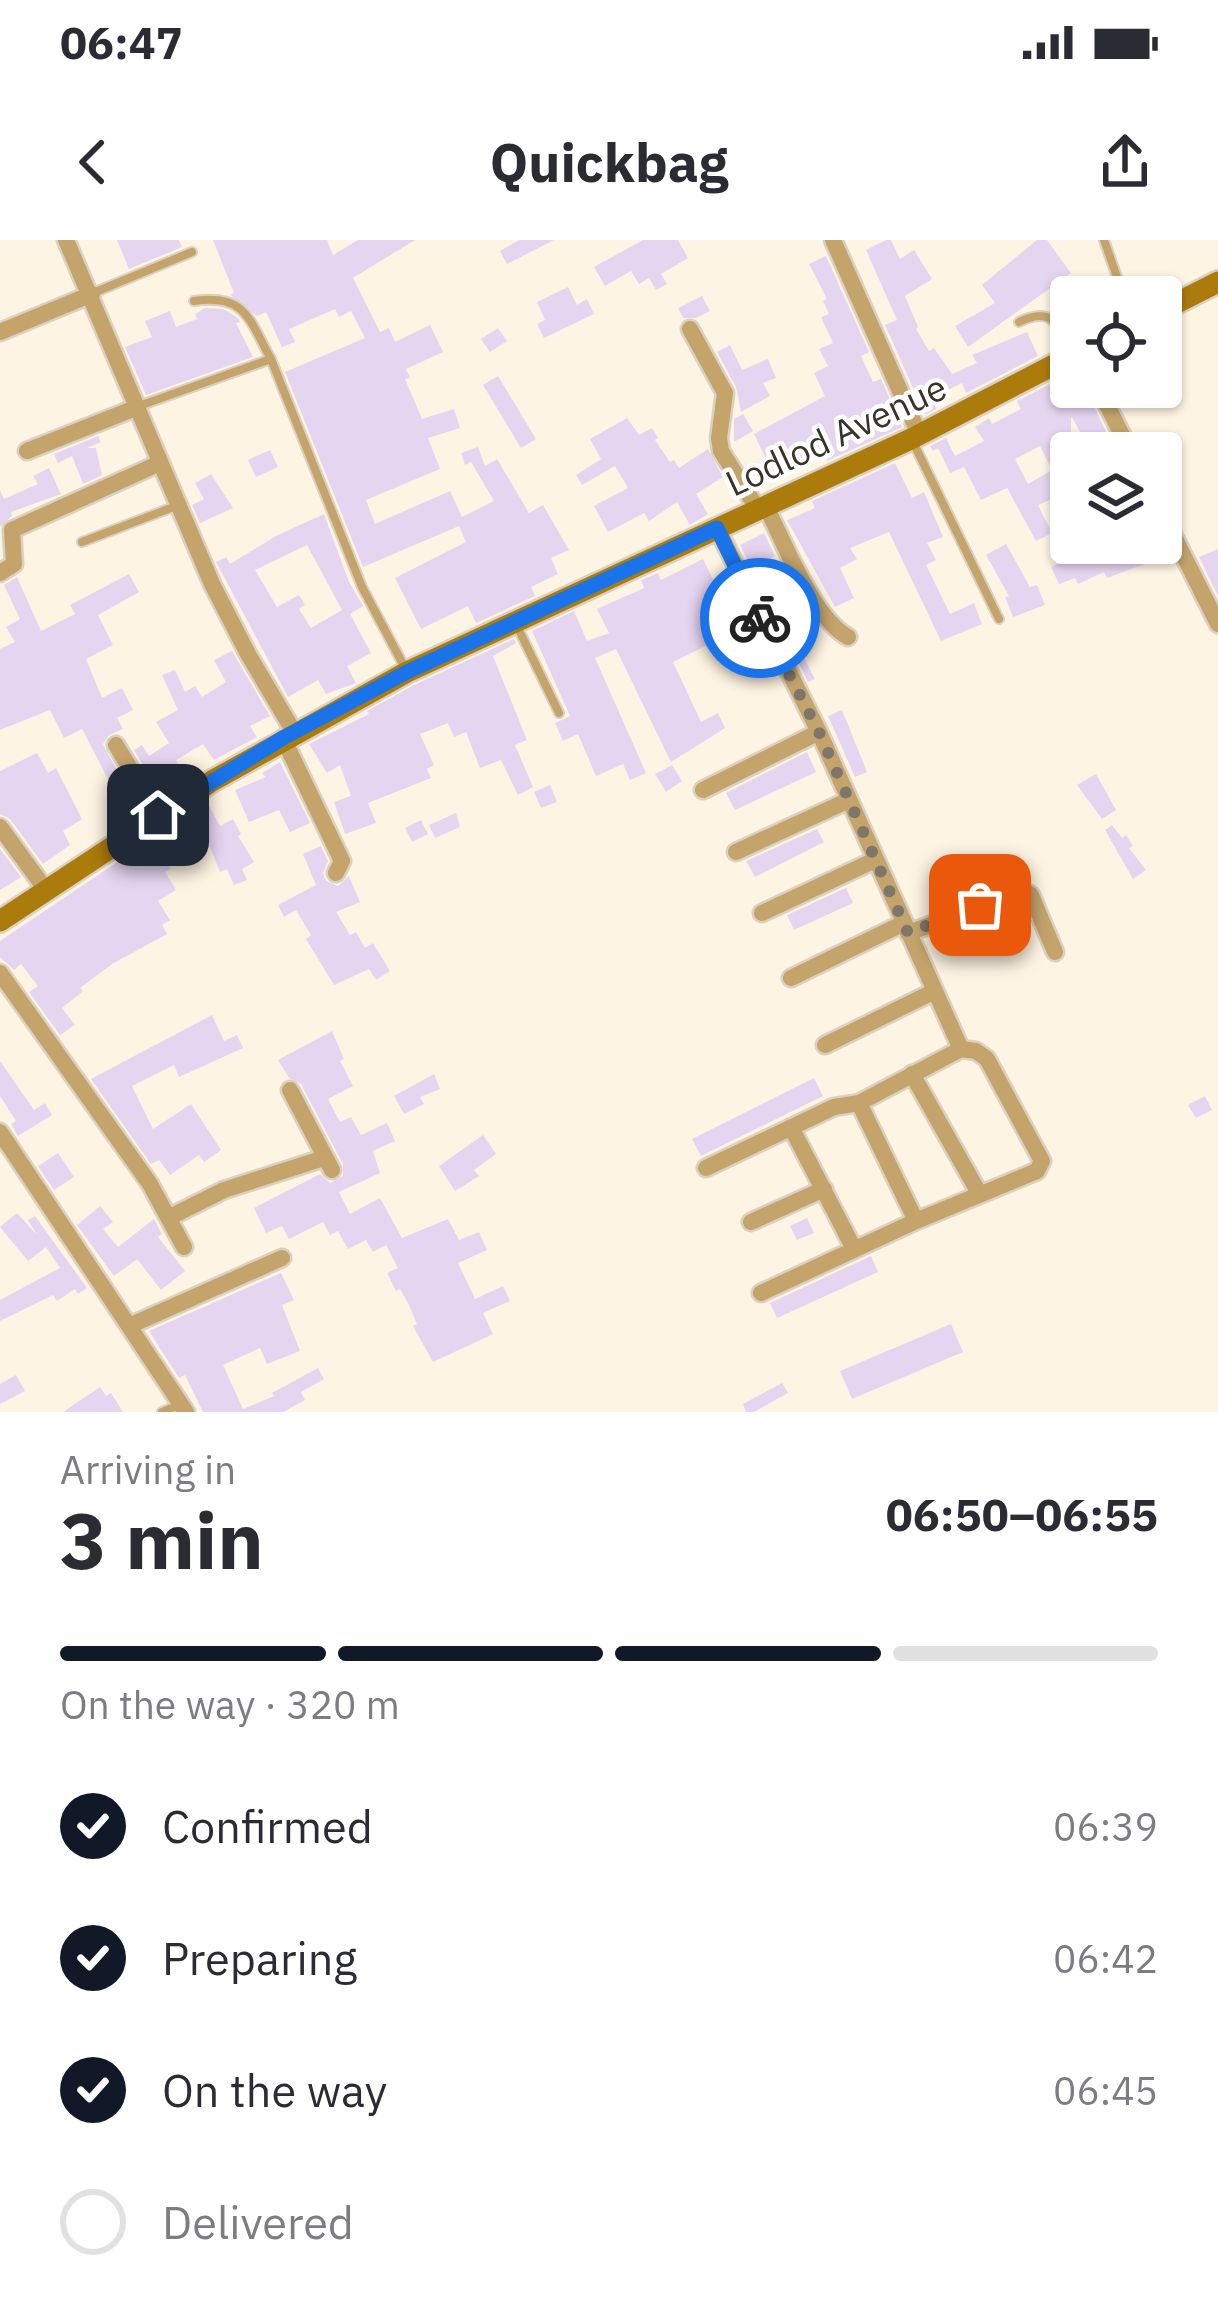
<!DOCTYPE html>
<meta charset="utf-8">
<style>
body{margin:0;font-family:"IBM Plex Sans",sans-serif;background:#f7f7f7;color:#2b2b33;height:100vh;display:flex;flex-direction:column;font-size:45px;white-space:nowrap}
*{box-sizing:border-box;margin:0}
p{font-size:39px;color:#7c7c81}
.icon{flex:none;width:66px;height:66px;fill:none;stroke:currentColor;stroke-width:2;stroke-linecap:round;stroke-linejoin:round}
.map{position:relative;height:1172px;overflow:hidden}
.drawer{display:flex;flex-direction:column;background:#fff;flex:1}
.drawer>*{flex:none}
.fabs{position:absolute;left:1050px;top:36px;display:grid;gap:24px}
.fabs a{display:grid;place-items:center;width:132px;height:132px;border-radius:12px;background:#fff;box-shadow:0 3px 9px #0004;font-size:60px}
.pin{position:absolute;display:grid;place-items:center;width:102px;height:102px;color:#fff;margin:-51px;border-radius:24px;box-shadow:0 6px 18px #0006}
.courier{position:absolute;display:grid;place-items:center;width:120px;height:120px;margin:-60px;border:9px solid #1a73e8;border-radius:50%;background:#fff;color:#222;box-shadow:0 3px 15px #0007}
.head em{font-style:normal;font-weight:800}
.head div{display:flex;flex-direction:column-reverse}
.head{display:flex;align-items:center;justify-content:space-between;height:204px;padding:0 60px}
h1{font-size:78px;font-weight:800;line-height:90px}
.bar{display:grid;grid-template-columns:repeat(4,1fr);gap:18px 12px;align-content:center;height:144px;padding:0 60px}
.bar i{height:15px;border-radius:9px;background:#e1e1e2}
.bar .on{background:#111827}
.bar p{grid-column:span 4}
ol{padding:0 60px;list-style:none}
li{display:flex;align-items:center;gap:36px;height:132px}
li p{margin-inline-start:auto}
li .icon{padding:12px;border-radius:50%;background:#111827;color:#fff;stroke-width:4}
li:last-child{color:#7c7c81}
li i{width:66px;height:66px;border:6px solid #e1e1e2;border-radius:50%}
.status{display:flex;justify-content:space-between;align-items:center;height:84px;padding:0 60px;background:#fff;direction:ltr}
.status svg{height:33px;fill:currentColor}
header{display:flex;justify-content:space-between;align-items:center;height:156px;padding:0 60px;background:#fff;font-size:54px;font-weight:800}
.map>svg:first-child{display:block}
</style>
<div class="status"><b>06:47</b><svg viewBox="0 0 49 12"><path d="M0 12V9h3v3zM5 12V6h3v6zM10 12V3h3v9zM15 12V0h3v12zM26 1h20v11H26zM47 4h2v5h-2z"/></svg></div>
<header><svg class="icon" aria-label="back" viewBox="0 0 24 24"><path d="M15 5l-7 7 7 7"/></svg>Quickbag<svg class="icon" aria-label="share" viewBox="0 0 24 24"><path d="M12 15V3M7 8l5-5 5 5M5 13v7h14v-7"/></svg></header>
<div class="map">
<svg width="1218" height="1172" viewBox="0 0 1218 1172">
<rect width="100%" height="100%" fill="#fef4e3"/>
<path fill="#e6d5f1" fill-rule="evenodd" d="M117 0H179L182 7 129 29Z
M213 0H327L333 15 358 0H415L353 38 380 92 389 88 395 102 430 85 443 112 406 129 410 138 405 139 422 179 454 169 460 188 428 198 440 229 366 260 375 284 450 251 462 277 494 261 471 222 465 225 461 213 478 207 485 226 497 219 529 273 543 265 569 310 551 318 558 334 531 347 535 356 476 383 468 366 421 389 395 338 466 302 459 286 363 327 285 132 365 98 351 71 339 77 335 69 289 89 295 102 282 107 266 72 257 76 230 55 234 53Z
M519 0H554L507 24 500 11Z
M643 0H678L688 18 661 34 667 44 656 50 649 38 639 44 631 31 605 46 594 27Z
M886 0H891L900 19 914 10 932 39 905 56 918 87 916 89 929 111 934 108 952 134 977 123 972 115 1027 92 1038 116 966 153 962 143 932 158 936 169 925 175 885 85 897 80 866 10Z
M1037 0H1047L1071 33 968 107 955 86 995 63 982 45Z
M826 16 869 112 861 116 873 142 881 139 902 187 827 221 823 214 773 233 754 194 825 156 814 133 828 126 819 109 833 103 821 77 829 74 823 61 827 59 809 24Z
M568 47 577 65 587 59 594 74 544 98 537 84 545 80 537 62Z
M702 56 710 71 696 78H683L678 68Z
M205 68 223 69 238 78 240 82 236 83 253 117 146 155 125 107 152 97 145 81 170 71 176 87 197 79 195 74Z
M498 88 507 101 490 112 481 99Z
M730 105 742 130 768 119 776 138 763 143 770 156 741 172 736 147 717 112Z
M1071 133V147H1085L1107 194 1088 205 1071 176V251L1038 265 1052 293 1036 301 1007 248 981 260 964 227 950 233 938 208 933 211 930 206 946 198 955 216 984 201 975 187 989 178 992 184 1021 169 1017 161ZM1040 206 1052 230 1028 244 1015 219Z
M498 136 536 199 521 208 483 145Z
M743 174 753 191 734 202V179Z
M627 178 639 195 652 188 658 198 655 200 670 222 674 220 679 228 708 209 723 237 696 254 708 274 690 285 677 262 649 281 644 273 608 292 594 266 628 248 615 226 582 245 576 235 601 219 590 199Z
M98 196 101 202 87 208H96L102 235 83 244 72 216 58 223 54 214Z
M270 210 278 227 256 237 248 220Z
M895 223 912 258 924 252 943 297 927 303 936 320 926 325 950 374 974 363 982 384 941 401 889 292 850 308 857 319 840 328 854 358 835 367 787 280 815 268 812 261Z
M49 228 61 254 11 272 12 276 0 287V250L4 259 38 244 33 236Z
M211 234 233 268 200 283 192 265 204 259 195 243Z
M324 274 349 342 363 366 350 374 371 413 347 426 356 443 326 454 318 440 288 457 216 322 226 317 230 324 276 296ZM307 305 342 370 311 388 299 369 305 365 299 355 277 367 255 330Z
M764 293 775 316 771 318 780 349 791 373 782 377 815 439 808 442 740 305Z
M1093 303H1163L1169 315 1107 338 1104 332 1078 344 1075 338 1059 344 1051 327 1067 320 1065 315Z
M1006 304 1030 347 1037 345 1045 365 1013 377 1005 357 1009 356 986 315Z
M1218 309V356L1199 317Z
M703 319 725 364 709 371 722 398 673 422 701 482 718 473 725 488 671 522 616 409 595 418 646 533 630 540 623 524 596 536 578 494 563 501 555 483 570 476 532 391 574 371 587 401 609 393 597 369 644 348 641 340 658 333 661 340Z
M129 334 139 352 98 375 113 405 86 419 102 458 122 448 133 470 117 478 123 489 109 495 103 504 131 556 120 562 82 489 64 498 50 470 0 490V409L15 402 6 387 20 379 4 345 17 337 41 391 75 374 70 365Z
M514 399 516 403 493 416 527 500 515 505 533 547 518 555 501 520 480 528 466 492 454 497 448 483 420 494 434 525 427 529 431 538 368 563 376 583 345 594 334 562 351 556 340 525 327 533 309 504 369 474 367 471 414 445Z
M232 411 270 476 250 486 257 497 214 520 203 504 176 520 185 535 158 550 134 510 142 505 149 516 169 503 156 482 178 470 162 435 175 430 185 452 195 446 202 457 226 442 214 420Z
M842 470 867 532 855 537 828 476Z
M807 512 816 532 735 570 726 553Z
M37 513 48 533 56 528 82 579 63 591 70 605 43 624 10 579 0 574V531Z
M280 522 310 583 290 592 279 570 249 582 235 550 266 537 262 533Z
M672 525 682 541 666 552 655 534Z
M1096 534 1116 570 1102 579 1077 545Z
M550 545 557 562 541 568 534 552Z
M207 562 220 586 233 579 241 594 238 596 254 622 242 629 247 640 234 645 227 629 220 632 204 592 182 604 186 610 167 621 171 629 165 632 176 650 158 661 170 680 162 685 167 694 112 724 80 748 83 751 62 768 75 785 60 795 29 752 38 746 21 724 14 730 0 717V701L153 598 156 602 187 586 183 578Z
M456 573 460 587 435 598 429 585Z
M421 580 428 594 412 602 405 588Z
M1112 585 1122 598 1126 595 1133 606 1129 608 1146 630 1133 639 1105 590Z
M817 589 824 602 755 637 746 621Z
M321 606 328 621 323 633 326 641 338 646 349 636 360 662 336 672 350 695 356 692 365 708 373 703 390 731 376 740 369 729 334 745 306 699 311 695 296 670 284 677 278 665 316 645 303 614Z
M0 609 21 637 0 650Z
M846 648 853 663 794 690 787 675Z
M212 775 224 801 237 795 243 808 179 837 174 825 132 846 153 889 191 864 221 910 204 922 199 915 170 935 159 920 151 924 91 839Z
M332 791 344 819 340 821 353 846 328 859 340 882 351 877 361 895 387 883 395 901 373 911 380 933 339 952 350 974 380 958 402 998 448 979 459 1000 479 992 487 1010 458 1023 475 1059 503 1046 510 1061 483 1073 493 1094 433 1122 413 1086 417 1084 408 1063 400 1049 396 1051 387 1033 398 1028 386 1005 373 1012 366 1000 348 1009 338 991 330 995 323 982 289 999 282 986 266 993 254 968 320 934 330 943 343 936V924L301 844 289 838 278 820Z
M0 821 34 870 45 863 52 875 18 896 11 884 16 881 0 856Z
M434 834 440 849 420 857 424 864 404 874 394 856Z
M814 838 823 856 701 916 692 899Z
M1205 856 1212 870 1196 878 1188 865Z
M483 895 496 914 474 930 479 936 455 951 439 926Z
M58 913 74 937 54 950 38 926Z
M100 966 113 982 103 989 118 1007 154 979 162 994 158 997 185 1031 161 1050 137 1019 114 1036 77 985Z
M17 973 37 995 28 980 35 976 87 1048 78 1054 75 1049 57 1061 53 1055 0 1081V1060L60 1028 46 1007 28 1021 0 987Z
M807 978 814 993 797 1000 790 986Z
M871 1016 878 1032 777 1078 770 1063Z
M281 1033 294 1060 282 1065 300 1111 267 1124 260 1108 223 1125 243 1169 274 1156 272 1153 318 1128 324 1139 301 1152 305 1160 283 1172H203L185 1135 179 1138 149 1091Z
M951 1084 963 1112 852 1159 840 1131Z
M16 1135 25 1151 0 1164V1144Z
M782 1143 788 1153 754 1172H746L743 1164Z
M100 1147 106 1156 111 1153 123 1172H63Z"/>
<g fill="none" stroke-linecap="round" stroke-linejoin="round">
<g stroke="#dbd1c1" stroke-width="12">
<path id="lane" d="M1104 0 1124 57
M93 53 192 12
M194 61C246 53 249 80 271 119
M1019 82C1047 68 1053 79 1071 101
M139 166 271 119 362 347 405 428
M912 200 999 379
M82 302 176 266
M516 384 559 473
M162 1172 179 1165"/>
</g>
<g stroke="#dbd1c1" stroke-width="21">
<path id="street" d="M66 0 212 344 248 414 294 492
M833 0 919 194
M690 89 725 153 719 198 721 211 757 268
M0 92 92 54
M1098 147 1131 213
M27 211 138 167
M765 265C784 301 812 377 848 397
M1161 271 1218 384
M717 288 819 492 961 809
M0 333 14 324 12 290 160 223
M283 498 342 621 336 633
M116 505 158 575
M703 550 819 492
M0 587 46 650
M736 612 847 561
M762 673 875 620
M908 693 1024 651 1031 655 1055 712
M0 733 150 944 184 1007
M791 738 904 683
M825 805 935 751
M912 834 979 953
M290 850 332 930
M859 863 916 981
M791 887 854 1009
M0 892 186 1172
M706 928 834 867 859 863 961 809 976 811 987 819 1042 921 1037 931 916 981 761 1053
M170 977 224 950 324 918
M751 982 824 949
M129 1086 282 1018"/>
</g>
<g stroke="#dbd1c1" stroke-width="26">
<path id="secondary" d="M1161 71 1218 42
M0 681 212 541 407 432 911 199 1071 116"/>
</g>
<use href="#lane" stroke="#c5a46c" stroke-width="8"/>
<use href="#street" stroke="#c5a46c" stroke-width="16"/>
<use href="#secondary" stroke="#ab7b0c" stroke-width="21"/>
</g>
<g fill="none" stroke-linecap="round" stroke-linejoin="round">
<path stroke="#7e7669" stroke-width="12" stroke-dasharray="0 21.6" d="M760 378 819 492 908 693 980 665"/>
<path stroke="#1a73e8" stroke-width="15" d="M158 575 283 498 407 432 717 288 760 378"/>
</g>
<g text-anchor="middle" stroke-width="9" stroke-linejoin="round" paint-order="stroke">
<g font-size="36" fill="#393228" stroke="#fff">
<text transform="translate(836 195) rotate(-25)" y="13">Lodlod Avenue</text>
</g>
</g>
</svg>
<div class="fabs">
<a><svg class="icon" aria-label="locate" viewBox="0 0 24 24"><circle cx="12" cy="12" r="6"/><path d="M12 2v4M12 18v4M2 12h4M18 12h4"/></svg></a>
<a><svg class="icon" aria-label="layers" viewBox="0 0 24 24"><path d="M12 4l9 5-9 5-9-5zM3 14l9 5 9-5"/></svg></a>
</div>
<div class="pin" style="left:980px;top:665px;background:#ea580c"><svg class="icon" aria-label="bag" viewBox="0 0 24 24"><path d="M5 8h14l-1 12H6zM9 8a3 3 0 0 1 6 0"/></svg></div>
<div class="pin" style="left:158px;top:575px;background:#1f2937"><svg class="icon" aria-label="home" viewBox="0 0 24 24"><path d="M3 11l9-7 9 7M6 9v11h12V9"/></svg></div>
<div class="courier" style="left:760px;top:378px"><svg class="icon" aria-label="bike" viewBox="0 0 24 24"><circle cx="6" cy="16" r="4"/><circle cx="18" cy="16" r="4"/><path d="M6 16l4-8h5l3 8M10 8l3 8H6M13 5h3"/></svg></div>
</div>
<section class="drawer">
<div class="head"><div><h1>3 min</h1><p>Arriving in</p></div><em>06:50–06:55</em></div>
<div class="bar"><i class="on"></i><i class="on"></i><i class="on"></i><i></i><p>On the way · 320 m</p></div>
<ol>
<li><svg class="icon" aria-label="check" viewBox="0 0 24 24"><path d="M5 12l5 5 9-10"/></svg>Confirmed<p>06:39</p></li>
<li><svg class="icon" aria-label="check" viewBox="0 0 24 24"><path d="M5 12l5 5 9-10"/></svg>Preparing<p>06:42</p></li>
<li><svg class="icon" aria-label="check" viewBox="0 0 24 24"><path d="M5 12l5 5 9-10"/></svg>On the way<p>06:45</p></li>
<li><i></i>Delivered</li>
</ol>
</section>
